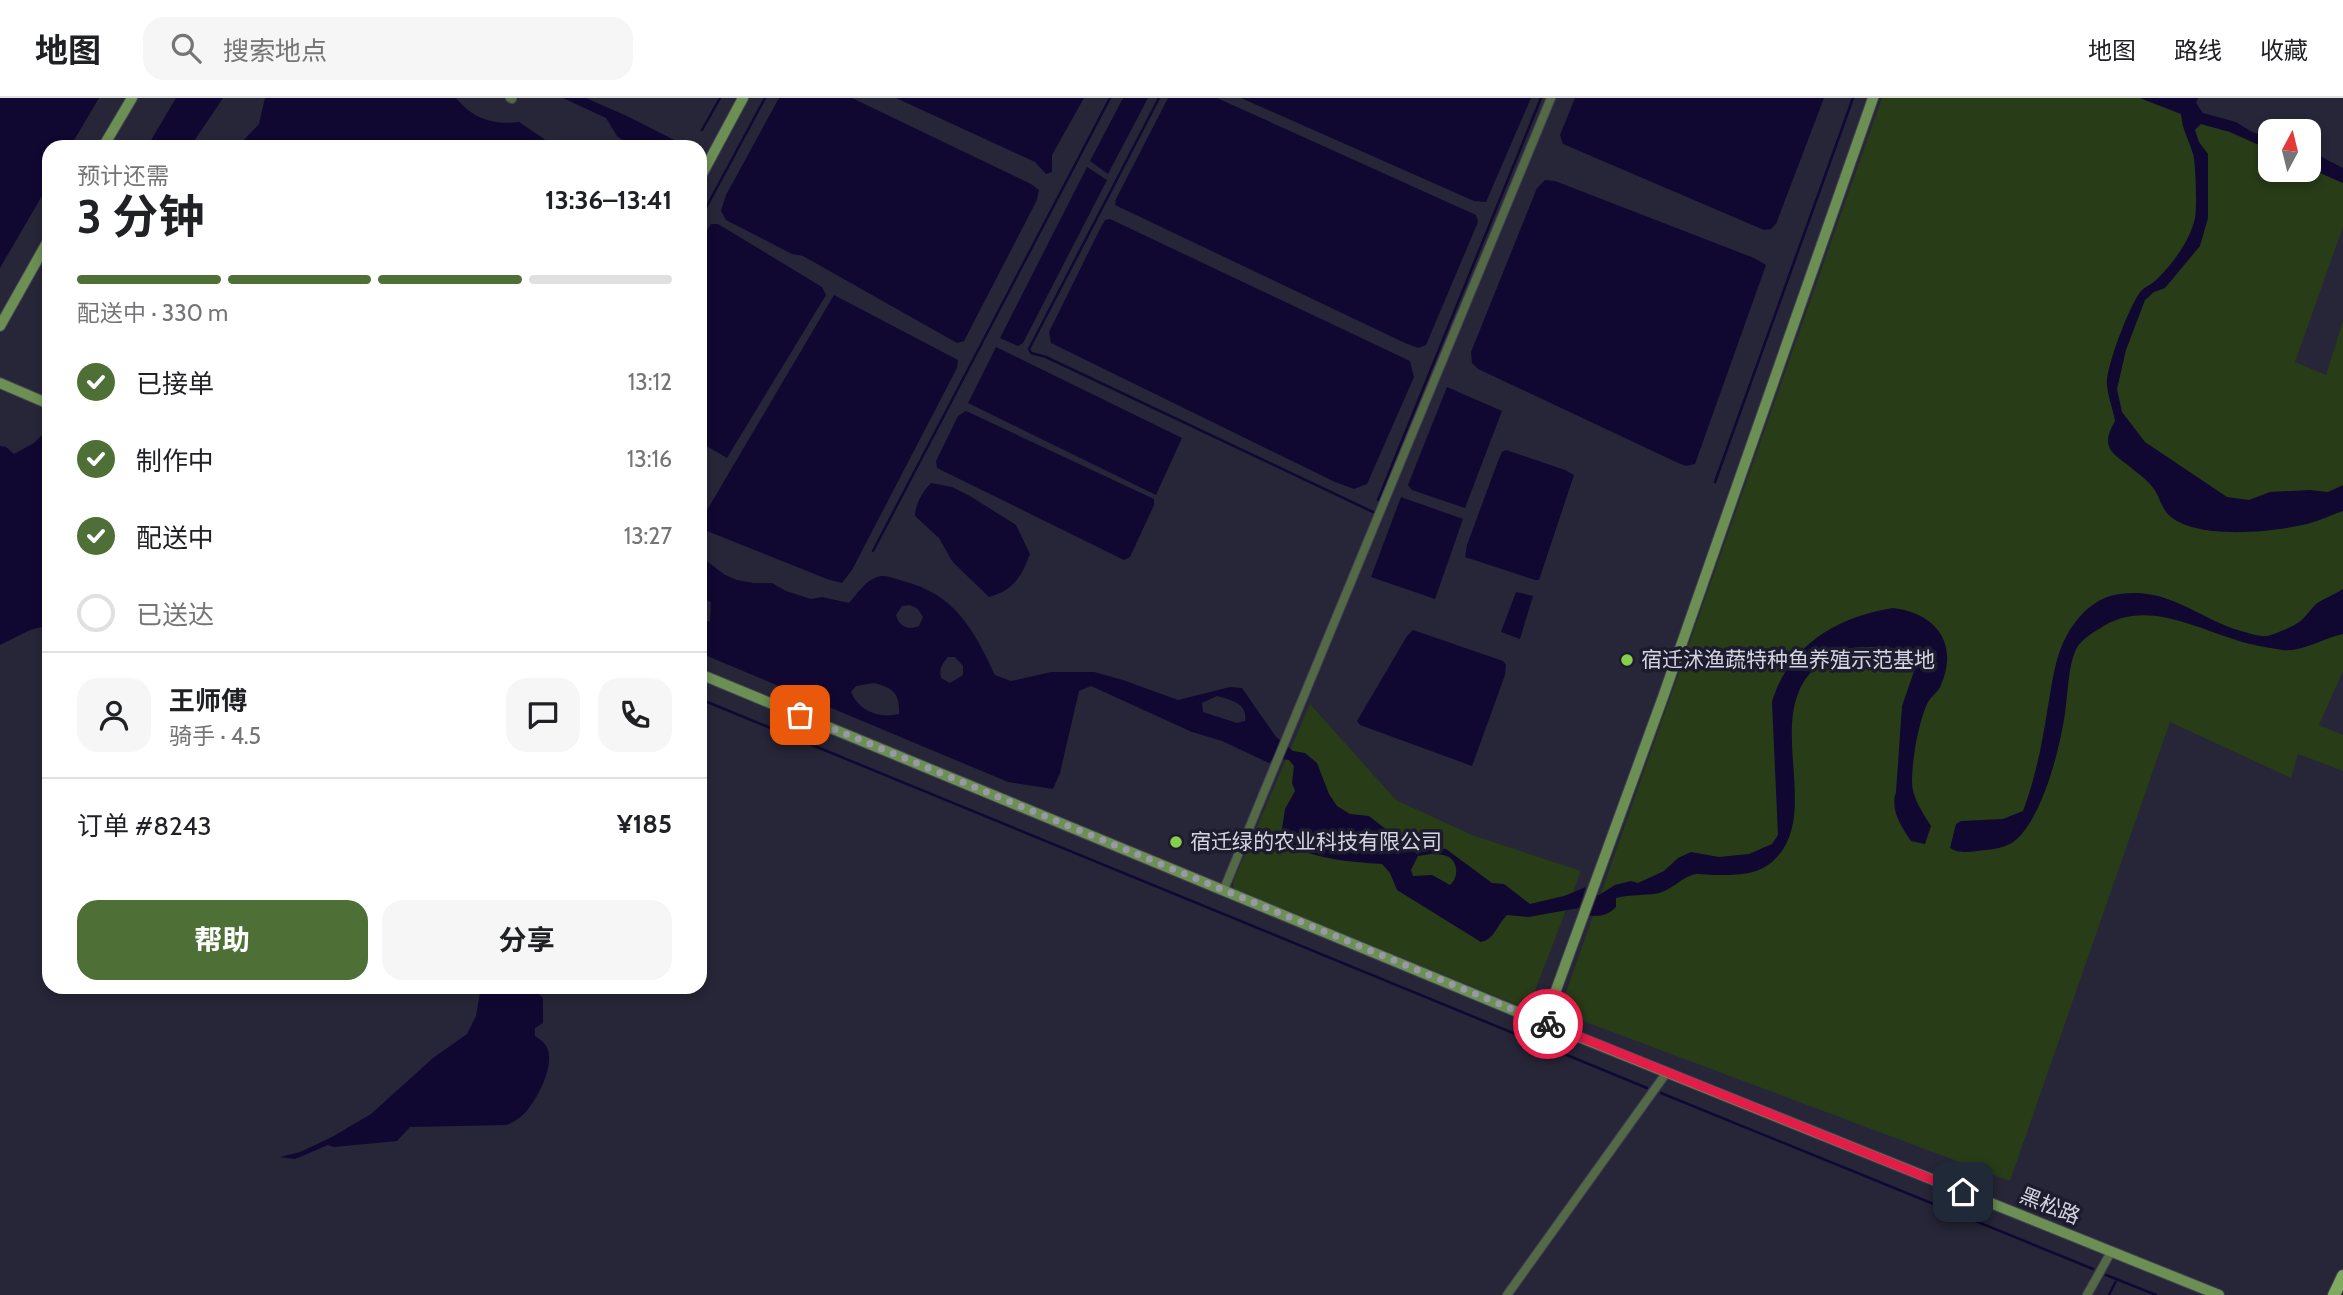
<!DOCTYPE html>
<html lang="zh">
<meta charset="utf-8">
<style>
body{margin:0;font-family:Cabin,"Noto Sans SC",sans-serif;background:#f6f6f6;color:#202124;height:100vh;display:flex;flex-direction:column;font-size:26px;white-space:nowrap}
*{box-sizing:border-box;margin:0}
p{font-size:23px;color:#757577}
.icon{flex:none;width:38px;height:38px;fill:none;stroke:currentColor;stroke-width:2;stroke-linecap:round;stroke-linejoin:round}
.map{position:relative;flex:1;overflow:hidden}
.panel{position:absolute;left:42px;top:42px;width:665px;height:854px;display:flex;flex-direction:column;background:#fff;border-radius:21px;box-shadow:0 4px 10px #0003}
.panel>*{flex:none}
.needle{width:46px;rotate:7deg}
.controls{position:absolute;left:2258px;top:21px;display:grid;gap:14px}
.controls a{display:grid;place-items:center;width:63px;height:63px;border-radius:14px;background:#fff;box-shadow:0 4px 10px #0003;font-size:35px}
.pin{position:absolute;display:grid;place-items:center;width:60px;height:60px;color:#fff;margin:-30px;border-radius:14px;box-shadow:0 4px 10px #0006}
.courier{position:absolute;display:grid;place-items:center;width:70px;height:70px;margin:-35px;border:5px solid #e11d48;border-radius:50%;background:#fff;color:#222;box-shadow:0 2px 9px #0007}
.head em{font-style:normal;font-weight:700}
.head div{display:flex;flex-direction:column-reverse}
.head{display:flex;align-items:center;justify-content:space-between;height:119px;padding:0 35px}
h1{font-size:46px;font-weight:700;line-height:52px}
.bar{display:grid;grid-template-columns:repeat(4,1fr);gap:10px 7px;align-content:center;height:84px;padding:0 35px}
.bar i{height:9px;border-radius:5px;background:#e0e0e0}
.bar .on{background:#4e6f36}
.bar p{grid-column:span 4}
.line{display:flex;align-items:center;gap:18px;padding:0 35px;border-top:2px solid #e0e0e0}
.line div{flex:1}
.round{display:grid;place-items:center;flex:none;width:74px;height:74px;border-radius:21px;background:#f6f6f6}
ol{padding:0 35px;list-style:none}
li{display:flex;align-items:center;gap:21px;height:77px}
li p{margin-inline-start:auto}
li .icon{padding:7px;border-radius:50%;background:#4e6f36;color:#fff;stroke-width:4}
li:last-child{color:#757577}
li i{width:38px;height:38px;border:4px solid #e0e0e0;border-radius:50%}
.button{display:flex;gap:14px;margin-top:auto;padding:14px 35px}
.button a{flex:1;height:80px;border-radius:21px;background:#4e6f36;color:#fff;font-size:28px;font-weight:700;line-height:80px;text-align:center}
.button a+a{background:#f6f6f6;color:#202124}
header{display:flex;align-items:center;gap:42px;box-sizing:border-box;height:98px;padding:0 35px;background:#fff;border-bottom:2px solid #e0e0e0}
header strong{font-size:33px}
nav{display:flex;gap:38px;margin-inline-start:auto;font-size:24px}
.search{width:490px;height:63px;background:#f6f6f6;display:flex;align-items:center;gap:18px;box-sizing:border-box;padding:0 24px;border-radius:21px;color:#757577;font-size:26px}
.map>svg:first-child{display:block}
</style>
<header>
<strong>地图</strong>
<div class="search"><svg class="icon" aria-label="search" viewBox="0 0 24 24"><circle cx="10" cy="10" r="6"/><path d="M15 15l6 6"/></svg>搜索地点</div>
<nav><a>地图</a><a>路线</a><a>收藏</a></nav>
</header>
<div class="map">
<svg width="2343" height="1197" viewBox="0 0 2343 1197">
<rect width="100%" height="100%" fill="#262638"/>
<path fill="#273c17" d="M1882 0H2140L2181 16 2201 26 2230 34 2269 51 2270 72H2308V66L2318 74 2343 85V129L2295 264 2326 277 2343 223V573L2319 627 2343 637V673L2298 656 2291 680 2170 624 2010 1083 1559 914Z
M1310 606 1396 702 1472 737 1581 773 1528 911 1234 791 1233 784Z"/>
<path fill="#100831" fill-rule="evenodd" d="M0 0H99L70 49H49V86L0 170Z
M176 0H223L190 49H147Z
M265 0H456C473 21 493 27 519 24L556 49H237L259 26Z
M563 0H586L629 19 688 49H632L617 38 606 20Z
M779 0H852L1031 86 1039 92 1037 102 964 243 957 245 803 158 792 156 726 122 721 113 726 97Z
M896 0H1084L1052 57V74L1046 76 1035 64Z
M1123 0H1148L1108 76 1090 63Z
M1168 0H1217L1476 117 1478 124 1426 247 1418 250 1405 245 1115 107 1116 101Z
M1241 0H1531L1486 104 1474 103Z
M1575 0H1824L1776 126 1771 131 1764 132 1563 46 1560 37Z
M2140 0H2198L2196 5 2203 15 2236 24 2252 34 2270 39V52L2230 34 2201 26 2195 32 2199 44 2208 56V120L2200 148 2165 190 2154 194 2145 202 2126 252 2117 291 2122 314 2145 344 2227 399 2249 402 2270 394 2310 392 2328 394 2343 387V413C2331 417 2319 423 2307 426 2273 434 2200 442 2171 419 2161 411 2161 401 2154 391 2149 384 2142 378 2135 373 2115 355 2098 353 2115 323 2113 311 2108 299 2107 287 2105 271 2131 203 2142 192 2146 188 2151 187 2155 183 2172 167 2190 143 2195 120 2197 112 2196 65 2193 56 2189 41 2183 35 2181 16Z
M2308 52 2343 70V85L2318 74 2308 66Z
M1087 69 1107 82 1023 245 1018 248 1000 240Z
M1545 82 1555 83 1754 160 1766 167 1695 366 1686 368 1676 364 1478 271 1472 265 1471 254 1537 90Z
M1110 121 1410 263 1414 279 1367 386 1354 391 1335 384 1051 245 1049 234 1099 133 1105 122Z
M711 126H718L822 189 826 197 727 360 700 344V144Z
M834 197 958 262 957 270 852 472 842 485 827 481 702 431 700 424Z
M996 249 1182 340 1156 397 968 305Z
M1447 289 1502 313 1465 410 1412 392 1408 387Z
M966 313 1154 401V407L1130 459 1124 462 937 370 936 363 958 318Z
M47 332 49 333V527L30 532 0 547V348L6 349 14 356 34 345Z
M1506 352 1565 372 1574 377 1539 482H1535L1465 459 1467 447 1498 363 1502 354Z
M931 385 952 389 970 398 1016 427 1030 456C1022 478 1013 493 989 499L962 473 952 463 939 440 915 418C915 406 923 393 931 385Z
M1401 399 1463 421 1435 501 1371 479Z
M700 458 725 477 737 482 754 485H772L786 493 811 501 822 499 849 505C857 496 865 483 877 479 885 476 895 481 903 483 955 496 974 532 995 577L1011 583 1051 574H1094L1123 582 1178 602 1230 589 1242 590 1276 639 1293 653 1305 655 1317 665 1329 696 1337 708 1350 716 1369 718 1392 736 1417 749 1446 751 1492 785 1504 786 1530 806 1564 798 1586 789 1579 810 1528 819 1507 817C1496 828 1495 841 1481 844L1397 792 1390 775 1382 766C1347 764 1312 760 1280 744L1285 711 1295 693 1292 685 1294 668 1289 662 1275 660 1269 665 1222 643 1192 634 1091 588 1079 593 1060 675 1053 691 1008 684 700 555V525L710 523 711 504 700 499ZM910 507 918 511 923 519 919 528C908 533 899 528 896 517L902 508ZM948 559H955L963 568V577L950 585 941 580C939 570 942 566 948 559ZM874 585C893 590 900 595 899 616 879 621 859 613 851 594L856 588ZM1217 598C1231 602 1248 605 1245 623L1237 625 1203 614 1202 605ZM1436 755C1440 757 1445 757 1449 759 1459 766 1458 780 1450 787L1432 777 1413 778 1411 772 1418 758Z
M2343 491V536C2324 540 2303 554 2282 552 2265 549 2246 546 2230 540 2187 526 2141 502 2099 531 2092 535 2083 541 2078 548 2068 563 2068 597 2065 615 2060 650 2044 713 2019 739 2011 748 1998 751 1986 752 1973 753 1961 757 1950 750L1956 726 1961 723 2003 721 2023 713C2035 681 2042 647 2047 614 2052 588 2054 560 2067 537 2079 516 2096 499 2120 496 2169 489 2197 520 2241 533 2249 535 2259 539 2267 538 2272 537 2292 529 2296 526 2304 522 2309 513 2315 507 2323 500 2335 497 2343 491Z
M1516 494 1533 498 1520 541 1501 534Z
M1893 510C1936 515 1960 546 1940 589 1937 595 1930 599 1927 606 1918 626 1912 662 1912 684 1912 700 1923 715 1931 728L1925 746 1911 743C1901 728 1890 712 1896 694L1902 608 1918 562C1903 549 1880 549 1862 549 1848 549 1838 554 1827 561 1755 606 1824 708 1777 759 1760 778 1738 777 1713 777 1707 777 1698 775 1692 777 1680 781 1671 792 1659 795 1645 798 1630 796 1616 800V809C1607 818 1599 819 1586 817L1593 797H1599L1615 787 1631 783 1638 785 1664 773 1678 760 1691 754 1719 759 1749 756 1772 746 1778 737 1772 604C1789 547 1837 519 1893 510Z
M1413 532 1503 563 1506 567 1505 577 1472 668 1360 627 1357 623 1407 538Z
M481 889H532L543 900V925L535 930V938C538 940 541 942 544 945 558 961 540 996 529 1010 523 1018 516 1023 507 1027L410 1029 397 1043 334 1049 328 1047 295 1061 280 1059 300 1054 332 1039 371 1016 433 960 467 936 476 918Z"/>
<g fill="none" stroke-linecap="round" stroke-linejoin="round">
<path stroke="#100831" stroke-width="2.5" d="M1159 0 1029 251 1031 255 1046 259 1373 414
M702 32 720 0
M700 121 765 0
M1715 384 1853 0
M1378 402 1541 0
M873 453 1110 0
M700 601 1647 990
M1661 995 2093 1171
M2106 1177 2156 1197
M2109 1197 2117 1181"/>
<g stroke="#424253" stroke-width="10">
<path id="street" d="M510 0 512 1
M1224 791 1551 0
M1507 1197 1667 974
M2087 1197 2111 1154"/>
</g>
<g stroke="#424253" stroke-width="12">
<path id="secondary" d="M103 49 132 0
M700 80 743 0
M0 228 49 141
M0 285 49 306
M700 576 1544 925 2219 1197
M1544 925 1663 599 1873 0"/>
</g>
<g stroke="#424253" stroke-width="14">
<path id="primary" d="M2334 1197 2343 1178"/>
</g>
<use href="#street" stroke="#546a46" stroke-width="8"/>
<use href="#secondary" stroke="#6c8f54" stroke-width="10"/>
<use href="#primary" stroke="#7eab5f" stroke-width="12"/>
</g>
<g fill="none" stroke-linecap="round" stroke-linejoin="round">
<path stroke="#9898a6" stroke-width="7" stroke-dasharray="0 12.6" d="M800 617 1548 926"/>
<path stroke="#e11d48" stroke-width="9" d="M1548 926 1963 1094"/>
</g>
<g fill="#86cf4b" stroke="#1d1c2e" stroke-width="2.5">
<circle cx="1627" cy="562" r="7"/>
<circle cx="1176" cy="744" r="7"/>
</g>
<g text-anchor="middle" stroke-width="7" stroke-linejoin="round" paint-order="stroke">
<g font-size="21" fill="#d5d5e2" stroke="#1d1c2e" text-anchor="start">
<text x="1641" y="569">宿迁沭渔蔬特种鱼养殖示范基地</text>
<text x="1190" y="751">宿迁绿的农业科技有限公司</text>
</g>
<g font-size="21" fill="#d5d5e2" stroke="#1d1c2e">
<text transform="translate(2050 1108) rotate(22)" y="7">黑松路</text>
</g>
</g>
</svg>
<div class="controls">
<a><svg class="needle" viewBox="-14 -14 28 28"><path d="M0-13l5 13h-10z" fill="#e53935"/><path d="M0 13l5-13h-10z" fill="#757577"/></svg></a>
</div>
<div class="pin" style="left:800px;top:617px;background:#ea580c"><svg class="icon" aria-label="bag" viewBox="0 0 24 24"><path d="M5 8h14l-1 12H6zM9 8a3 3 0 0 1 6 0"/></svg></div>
<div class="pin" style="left:1963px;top:1094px;background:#1f2937"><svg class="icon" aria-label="home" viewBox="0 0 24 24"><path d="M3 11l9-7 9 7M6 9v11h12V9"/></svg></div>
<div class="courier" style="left:1548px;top:926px"><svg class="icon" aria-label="bike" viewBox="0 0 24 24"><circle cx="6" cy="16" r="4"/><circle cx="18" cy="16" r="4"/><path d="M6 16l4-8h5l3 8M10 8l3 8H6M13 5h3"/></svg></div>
<section class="panel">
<div class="head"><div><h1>3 分钟</h1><p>预计还需</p></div><em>13:36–13:41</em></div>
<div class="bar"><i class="on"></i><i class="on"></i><i class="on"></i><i></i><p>配送中 · 330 m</p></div>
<ol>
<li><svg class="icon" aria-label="check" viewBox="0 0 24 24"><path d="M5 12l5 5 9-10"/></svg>已接单<p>13:12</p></li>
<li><svg class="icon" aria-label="check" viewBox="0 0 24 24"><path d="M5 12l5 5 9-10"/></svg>制作中<p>13:16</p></li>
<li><svg class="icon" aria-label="check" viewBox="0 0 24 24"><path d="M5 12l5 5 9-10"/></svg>配送中<p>13:27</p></li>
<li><i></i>已送达</li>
</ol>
<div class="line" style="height:126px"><a class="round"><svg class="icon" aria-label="person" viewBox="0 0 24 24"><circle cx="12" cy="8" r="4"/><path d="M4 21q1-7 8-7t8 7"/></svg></a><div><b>王师傅</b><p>骑手 · 4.5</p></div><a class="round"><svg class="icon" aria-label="chat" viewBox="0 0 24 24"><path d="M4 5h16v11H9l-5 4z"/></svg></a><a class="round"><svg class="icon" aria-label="phone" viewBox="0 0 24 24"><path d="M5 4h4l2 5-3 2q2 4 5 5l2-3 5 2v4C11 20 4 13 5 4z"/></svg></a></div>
<div class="line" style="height:91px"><div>订单 #8243</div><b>¥185</b></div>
<div class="button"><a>帮助</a><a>分享</a></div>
</section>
</div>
